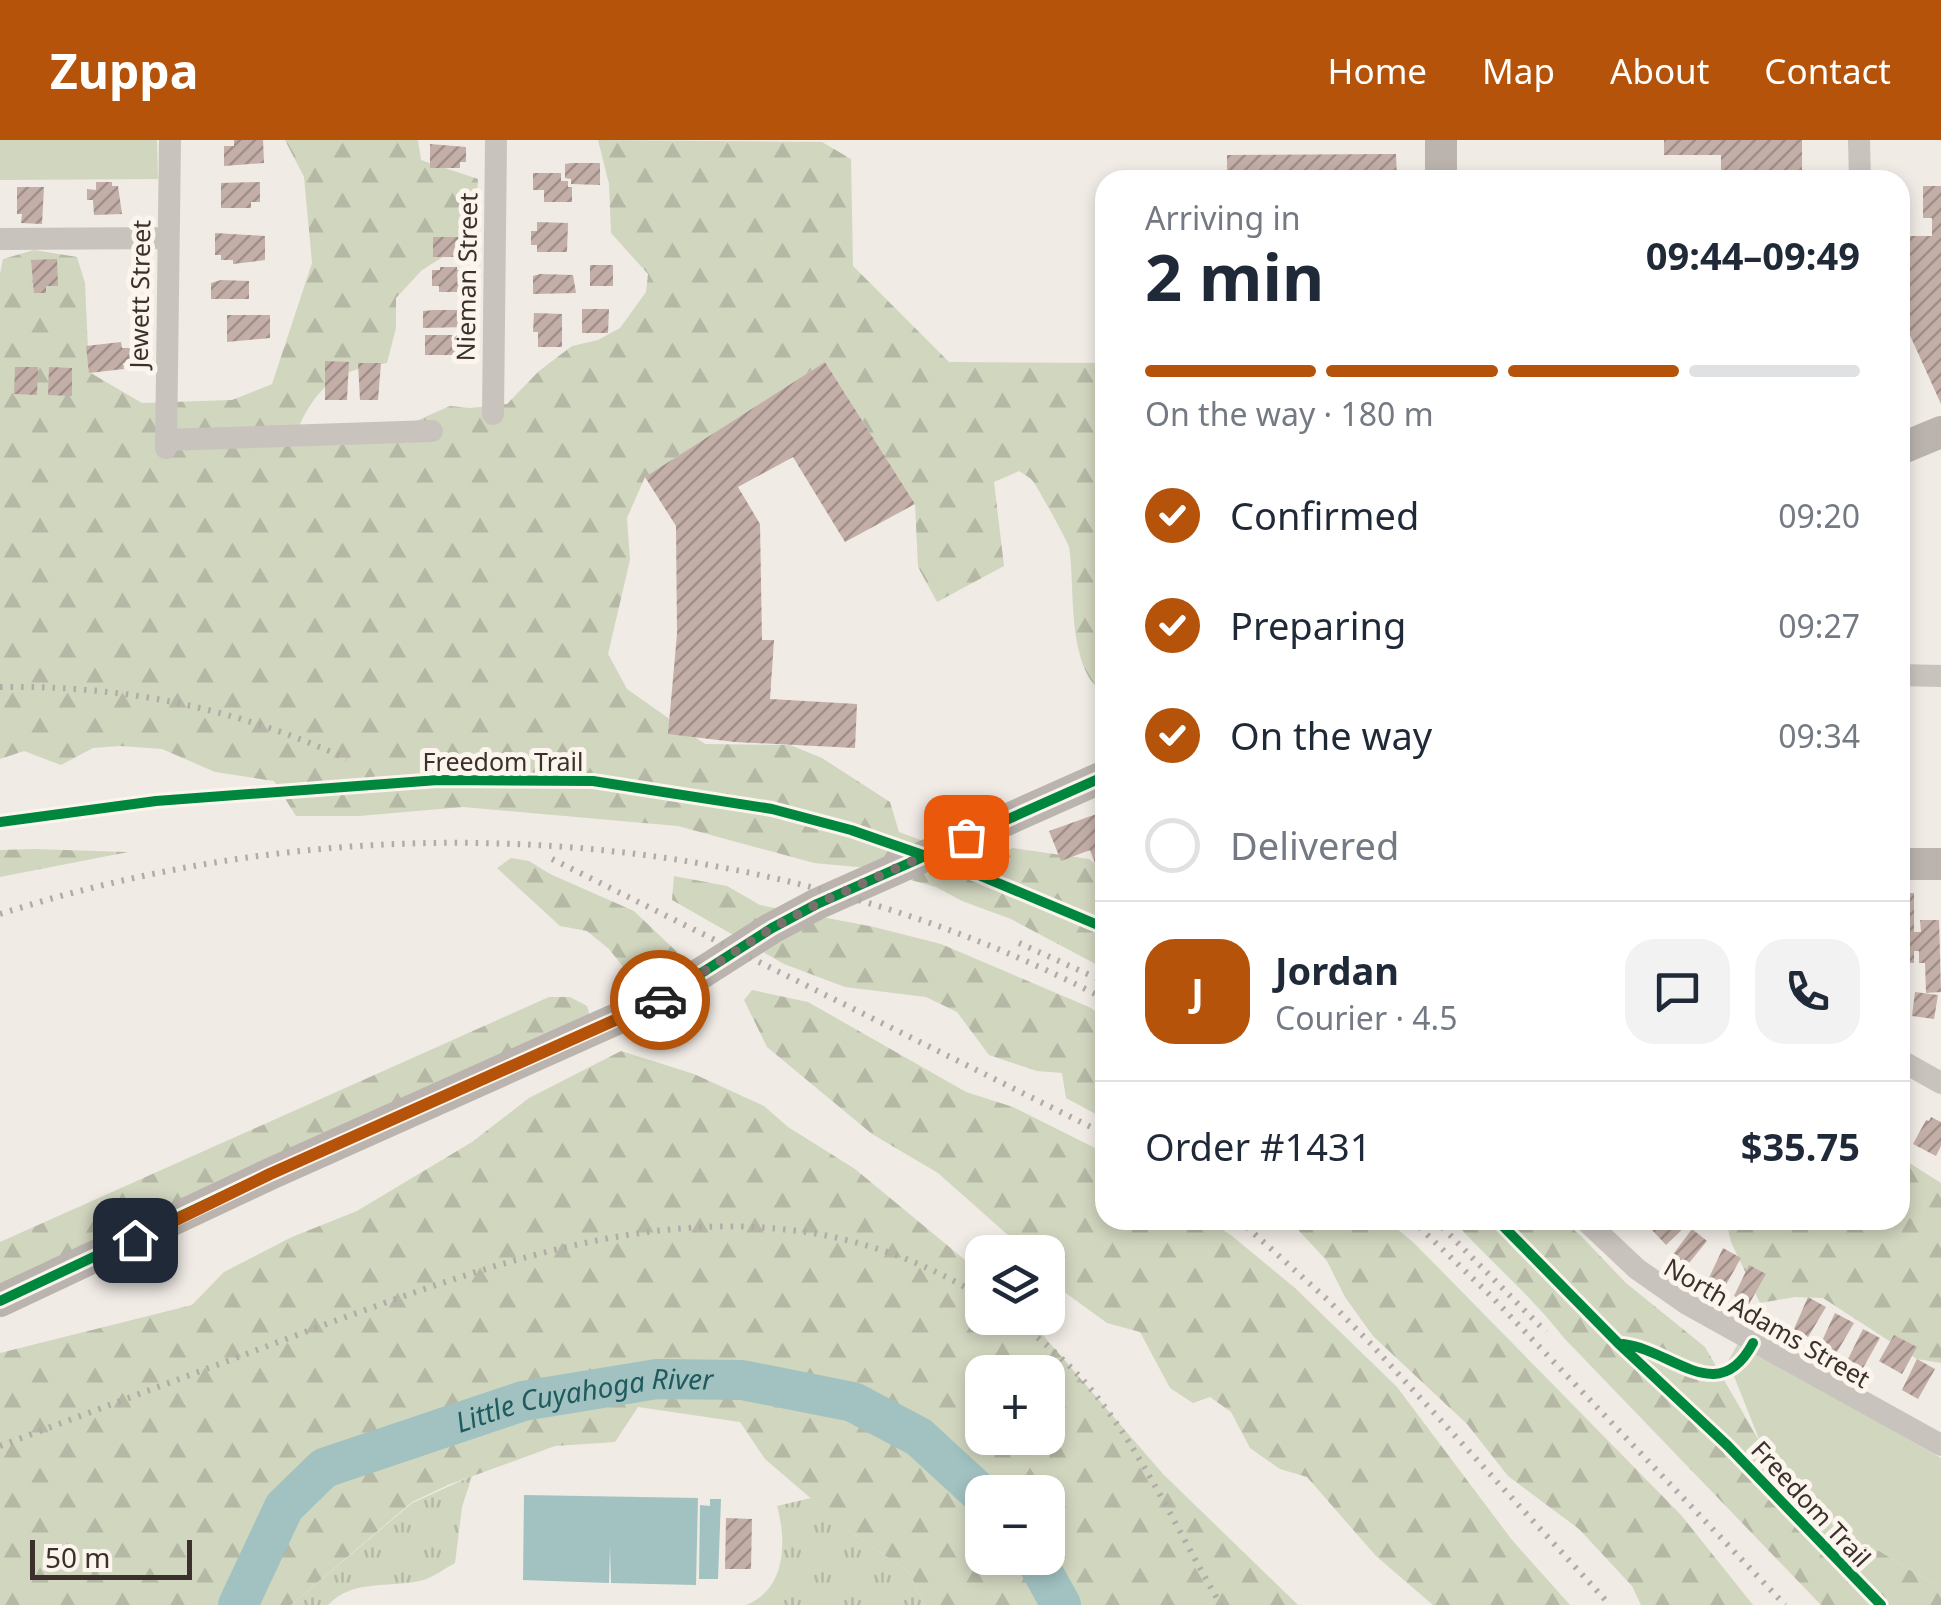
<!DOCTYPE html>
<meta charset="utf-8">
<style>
body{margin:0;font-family:"Noto Sans",sans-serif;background:#f2f2f3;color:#1f2937;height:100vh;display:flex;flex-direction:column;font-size:38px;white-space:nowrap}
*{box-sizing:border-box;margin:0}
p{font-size:32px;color:#747a83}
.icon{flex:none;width:55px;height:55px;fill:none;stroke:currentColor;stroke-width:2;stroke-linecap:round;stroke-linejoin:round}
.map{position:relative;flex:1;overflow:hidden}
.side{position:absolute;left:1095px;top:30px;width:815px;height:1060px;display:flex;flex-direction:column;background:#fff;border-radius:30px;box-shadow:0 5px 15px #0003}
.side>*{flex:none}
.buttons{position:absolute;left:965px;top:1095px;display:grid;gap:20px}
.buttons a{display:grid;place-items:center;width:100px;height:100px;border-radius:20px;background:#fff;box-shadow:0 5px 15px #0003;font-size:50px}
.scale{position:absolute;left:30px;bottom:25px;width:162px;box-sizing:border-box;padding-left:10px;border:5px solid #3b302b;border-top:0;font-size:28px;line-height:35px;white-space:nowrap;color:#3b302b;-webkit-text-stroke:8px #fbf5ee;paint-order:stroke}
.pin{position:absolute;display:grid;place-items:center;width:85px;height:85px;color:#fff;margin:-42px;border-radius:20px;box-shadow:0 5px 15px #0006}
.courier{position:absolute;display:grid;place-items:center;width:100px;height:100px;margin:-50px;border:8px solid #b45309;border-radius:50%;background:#fff;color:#222;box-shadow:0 2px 12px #0007}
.head em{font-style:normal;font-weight:700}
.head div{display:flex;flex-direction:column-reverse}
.head{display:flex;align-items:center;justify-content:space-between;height:170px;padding:0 50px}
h1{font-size:65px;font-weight:700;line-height:75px}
.bar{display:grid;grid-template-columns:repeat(4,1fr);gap:15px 10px;align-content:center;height:120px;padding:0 50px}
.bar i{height:12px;border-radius:8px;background:#e0e1e3}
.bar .on{background:#b45309}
.bar p{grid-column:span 4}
.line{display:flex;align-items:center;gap:25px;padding:0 50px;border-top:2px solid #e0e1e3}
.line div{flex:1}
.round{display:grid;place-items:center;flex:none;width:105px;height:105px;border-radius:30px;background:#f2f2f3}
ol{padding:0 50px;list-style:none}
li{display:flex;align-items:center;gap:30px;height:110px}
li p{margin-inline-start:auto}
li .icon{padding:10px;border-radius:50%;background:#b45309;color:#fff;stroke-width:4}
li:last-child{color:#747a83}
li i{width:55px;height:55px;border:5px solid #e0e1e3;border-radius:50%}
header{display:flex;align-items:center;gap:60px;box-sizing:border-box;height:140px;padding:0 50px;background:#b45309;color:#fff}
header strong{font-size:48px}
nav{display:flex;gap:55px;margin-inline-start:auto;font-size:35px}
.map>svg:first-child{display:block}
</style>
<header>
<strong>Zuppa</strong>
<nav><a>Home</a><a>Map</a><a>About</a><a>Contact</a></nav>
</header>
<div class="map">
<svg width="1941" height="1465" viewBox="0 0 1941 1465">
<defs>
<pattern id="grass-tufts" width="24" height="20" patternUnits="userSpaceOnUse" patternTransform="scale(2.5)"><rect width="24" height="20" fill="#d1d6bf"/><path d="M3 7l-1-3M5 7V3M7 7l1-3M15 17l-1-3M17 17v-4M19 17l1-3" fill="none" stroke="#b4b8a4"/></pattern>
<pattern id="forest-firs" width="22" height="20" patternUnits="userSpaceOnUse" patternTransform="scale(2.5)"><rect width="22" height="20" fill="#d1d6bf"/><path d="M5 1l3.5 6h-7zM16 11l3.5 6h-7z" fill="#b4b8a4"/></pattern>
<pattern id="building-hatch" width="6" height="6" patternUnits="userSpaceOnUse" patternTransform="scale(2.5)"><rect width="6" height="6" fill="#c3afa7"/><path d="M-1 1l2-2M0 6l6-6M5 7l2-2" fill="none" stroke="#a08f88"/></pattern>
</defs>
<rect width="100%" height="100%" fill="#f0ebe5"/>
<path fill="url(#grass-tufts)" d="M472 1336 462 1367 455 1423C444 1429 431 1439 419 1441 387 1448 353 1439 328 1465H291L412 1363Z
M811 1358 849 1391 909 1432 925 1465H746C786 1450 787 1401 777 1366Z"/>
<path fill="url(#forest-firs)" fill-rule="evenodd" d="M285 0H418L421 20 478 39 475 97 422 130 396 158V188L387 223C340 230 320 242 299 286L375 299 450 266 470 268 507 264 539 231 572 206 598 200 620 188 646 152 648 134 611 93 609 44 598 0 822 2 851 19 853 126 949 222 1105 223V555C1065 526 1076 448 1069 407 1068 402 1036 344 1032 340 1028 336 1023 334 1019 331L994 342 1004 426 937 462 918 427 915 364 825 222 645 337 627 378 630 420 608 514 627 549 705 604 790 605 822 618 890 662 899 692 977 721 1013 708 1089 719 1105 731V829L1011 779 962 761 936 747 868 728 814 723 678 686 463 667 359 676H296L274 641 215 632 162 609 120 606 93 608 61 625 24 611 0 619V134L3 119 34 110 77 117 85 143 89 232 142 263 232 260 272 244 312 123 304 37Z
M34 709 127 712H128L0 737V710Z
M511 718 529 721 550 734 634 771 677 812 673 832 655 835 624 828 609 809 587 791 560 786 497 728Z
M674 736 727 746 760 765 874 787 941 804 1089 867 1105 877V979L1066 958 1062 933 1037 931 989 915 957 872 926 857 845 847 784 824 672 760Z
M752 850 808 862 966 952 1013 967 1105 1013V1080H1209L1232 1096 1295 1148 1397 1247 1512 1400 1570 1465H1433L1376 1416 1307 1337 1280 1329 1250 1308 1231 1272 1210 1257 1193 1263 1170 1248 1140 1192 1107 1183 1052 1143 1048 1137V1112H1027L938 1033 872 994 767 907 744 860Z
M549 857H570L587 866 590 877 0 1152V1102Z
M621 911 694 934 764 966 788 987 855 1029 982 1134V1178H1028L1163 1334 1298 1465H925L909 1432 849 1391 765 1319 740 1282 638 1267 615 1302 555 1306 448 1345 412 1362 291 1465H0V1213L192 1165 224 1132 292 1097 357 1071 472 1002 529 958ZM1048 1232V1298H982V1232ZM1048 1352V1418H982V1352Z
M1900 1017 1941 1043V1223L1917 1219 1823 1158 1795 1157 1760 1163 1731 1102 1726 1080H1900Z
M1289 1080H1387L1415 1104 1681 1375 1753 1465H1641L1632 1446 1579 1389 1508 1336 1467 1284 1373 1196 1345 1157 1327 1121Z
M1453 1080H1562L1581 1096 1626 1143 1705 1207 1761 1304 1852 1394 1941 1449V1465H1821L1564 1198C1531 1155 1489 1121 1453 1080Z"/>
<path fill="#d1d6bf" d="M0 0H157L158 39 0 40Z
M1739 1202 1941 1318V1449L1852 1394 1761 1304 1728 1221Z"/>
<path fill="#a1c2c1" d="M524 1355 698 1358 696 1445 611 1443 610 1406 609 1443 523 1440Z
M710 1359H721L718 1439H699L700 1365 710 1366Z"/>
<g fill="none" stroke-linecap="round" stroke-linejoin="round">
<g stroke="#a1c2c1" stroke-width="40">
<path d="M1035 1418 1061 1465"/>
<path id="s1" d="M238 1465 284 1367 324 1328 523 1261 657 1239 742 1240 853 1262 919 1297 982 1355"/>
</g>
</g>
<path fill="url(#building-hatch)" d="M234 0H263L264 23 224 26V6H234Z
M1664 0H1802V40H1721V15H1664Z
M430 4 466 7V22H460V28H430Z
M1396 14 1397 40H1227V15Z
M571 23H600V45L571 44V39L565 38V24Z
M533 33H561V41H568V47H572V62H544V50H533Z
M96 42H112V46H118L122 74 94 75 93 60H87V49L96 50Z
M260 42V62H251V68H221V43Z
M1923 46H1941V264L1908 191V174H1900V96H1932V78H1923Z
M17 47H44L42 84 21 83 22 74H17Z
M537 82 568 83 567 112H537V105H531V91H537Z
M215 93 265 96V120L233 124V120H221V115H215Z
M433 97H459V117H433Z
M57 119 58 146H46V153H34L31 120Z
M590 125H613V146H590Z
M440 127H457V130H463L464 152H439V146H432V130H440Z
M540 134 573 135 576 153 533 154V136Z
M221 140 249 141V159H211V143Z
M582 169H609L608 193H582Z
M434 170H464V173H469V187L423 188V171Z
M534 173 562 174V207H538V192H533Z
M227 175H270V198L227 202Z
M425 195H464V198H470V215H425Z
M121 202 122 208H130V223H123L124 229 89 233 86 206Z
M325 221 349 222 347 260H325Z
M825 222 915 364 845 402 793 317 738 347 760 384 762 500H774L770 559 857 564 855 608 735 602 668 594 677 494 676 386 645 337Z
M358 223H381L378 260H360Z
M15 227H38L37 255 14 254Z
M49 227 72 228V256L48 255Z
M1105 671V729L1098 731 1090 710 1061 721 1049 691Z
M1900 753H1914V792H1921L1920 780H1939L1941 852 1926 853 1925 823H1919V811H1914V823H1900Z
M1915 852 1938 855 1934 879 1912 876Z
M1931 977 1941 982V1006L1936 1016 1913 1004 1926 980 1929 981Z
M1662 1080H1680L1686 1086 1666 1105 1652 1090Z
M1692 1089 1707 1101 1685 1128 1671 1117Z
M1723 1108 1741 1118 1723 1150 1707 1142Z
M1749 1125 1766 1134 1749 1164 1734 1156Z
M1808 1157 1826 1167 1808 1197 1794 1189Z
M1835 1173 1854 1183 1837 1212 1821 1203Z
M1863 1189 1880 1198 1863 1228 1848 1219Z
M1894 1195 1917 1207 1902 1234 1879 1221Z
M1917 1219 1935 1229 1918 1259 1902 1250Z
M726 1378 752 1379 751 1429H725Z"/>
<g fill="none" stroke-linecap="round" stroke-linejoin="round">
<path stroke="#c9c3be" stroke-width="22" d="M1859 0 1860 40
M0 99 168 98
M493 274 496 0
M166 300 432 291
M166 308 170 0
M1900 535 1941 536
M1900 920 1941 943
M1585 1080 1637 1129 1687 1164 1941 1305"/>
<path stroke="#bab3ae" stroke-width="32" d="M1441 40V0
M1900 309 1941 292
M1900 724H1941
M0 1161 270 1034 659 860 772 788 817 764 1105 636"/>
<path stroke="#b1aca8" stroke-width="6" stroke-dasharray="2.5 8" stroke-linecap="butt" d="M0 547C123 545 236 568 347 619
M552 719 1105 994
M0 774C364 658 765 682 1105 859
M1019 803 1105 842
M1239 1080 1329 1161 1370 1203 1610 1465
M1412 1080 1492 1157 1785 1465
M1435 1080 1546 1192
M1013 1178C1044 1202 1074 1227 1098 1258 1147 1321 1180 1396 1221 1465
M0 1306C104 1267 209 1228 313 1189 534 1108 762 1022 982 1157"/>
<g stroke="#fbf5ee" stroke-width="16">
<path id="cycleway" d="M0 682 156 661 438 640 593 641 772 669 851 690 969 731 1105 788
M1497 1080 1618 1203 1728 1306 1881 1465
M0 1161 270 1034 659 860 772 788 817 764 1105 636
M1623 1204C1673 1210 1718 1269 1753 1203"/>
</g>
<use href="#cycleway" stroke="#00873e" stroke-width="10"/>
</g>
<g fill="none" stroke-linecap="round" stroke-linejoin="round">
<path stroke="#7a716c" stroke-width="10" stroke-dasharray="0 18" d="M660 860 772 788 817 764 966 697"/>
<path stroke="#b45309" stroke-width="12" d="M135 1100 270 1034 660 860"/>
</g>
<g text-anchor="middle" stroke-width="10" stroke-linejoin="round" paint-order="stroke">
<g font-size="25" fill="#3b302b" stroke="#fbf5ee">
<text transform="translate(467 137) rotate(-89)" y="9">Nieman Street</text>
<text transform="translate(140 154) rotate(-89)" y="9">Jewett Street</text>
<text x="503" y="631">Freedom Trail</text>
<text transform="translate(1767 1183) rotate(30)" y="9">North Adams Street</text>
<text transform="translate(1811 1364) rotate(47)" y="9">Freedom Trail</text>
</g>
<g font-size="28" font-style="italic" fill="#1f5a5e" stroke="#fbf5ee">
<text dy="10" stroke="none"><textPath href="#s1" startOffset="435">Little Cuyahoga River</textPath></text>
</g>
</g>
</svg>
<div class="buttons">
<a><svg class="icon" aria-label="layers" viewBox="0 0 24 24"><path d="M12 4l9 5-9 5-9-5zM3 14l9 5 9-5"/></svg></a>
<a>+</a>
<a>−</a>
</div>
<div class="scale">50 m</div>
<div class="pin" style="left:966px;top:697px;background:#ea580c"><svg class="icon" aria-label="bag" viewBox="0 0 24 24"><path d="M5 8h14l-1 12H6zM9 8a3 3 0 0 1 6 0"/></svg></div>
<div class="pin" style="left:135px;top:1100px;background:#1f2937"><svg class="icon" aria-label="home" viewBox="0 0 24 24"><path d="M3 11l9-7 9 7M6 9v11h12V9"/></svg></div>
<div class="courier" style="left:660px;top:860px"><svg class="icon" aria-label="car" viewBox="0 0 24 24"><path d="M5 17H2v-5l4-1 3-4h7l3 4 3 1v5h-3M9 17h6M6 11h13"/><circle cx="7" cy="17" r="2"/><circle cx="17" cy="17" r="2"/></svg></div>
<section class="side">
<div class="head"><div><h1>2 min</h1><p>Arriving in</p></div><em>09:44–09:49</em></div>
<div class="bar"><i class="on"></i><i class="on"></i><i class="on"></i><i></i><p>On the way · 180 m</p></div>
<ol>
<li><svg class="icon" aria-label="check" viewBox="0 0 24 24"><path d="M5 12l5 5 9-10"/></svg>Confirmed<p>09:20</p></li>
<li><svg class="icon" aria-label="check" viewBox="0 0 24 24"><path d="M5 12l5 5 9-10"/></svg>Preparing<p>09:27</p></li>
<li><svg class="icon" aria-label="check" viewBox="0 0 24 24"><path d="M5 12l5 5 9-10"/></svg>On the way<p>09:34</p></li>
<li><i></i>Delivered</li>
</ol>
<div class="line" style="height:180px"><b class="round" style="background:#b45309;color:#fff">J</b><div><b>Jordan</b><p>Courier · 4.5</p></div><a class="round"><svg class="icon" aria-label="chat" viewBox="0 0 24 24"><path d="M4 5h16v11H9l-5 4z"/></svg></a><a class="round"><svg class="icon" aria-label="phone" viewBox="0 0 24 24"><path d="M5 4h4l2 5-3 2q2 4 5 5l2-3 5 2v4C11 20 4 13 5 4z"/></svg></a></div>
<div class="line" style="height:130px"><div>Order #1431</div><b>$35.75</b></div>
</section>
</div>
